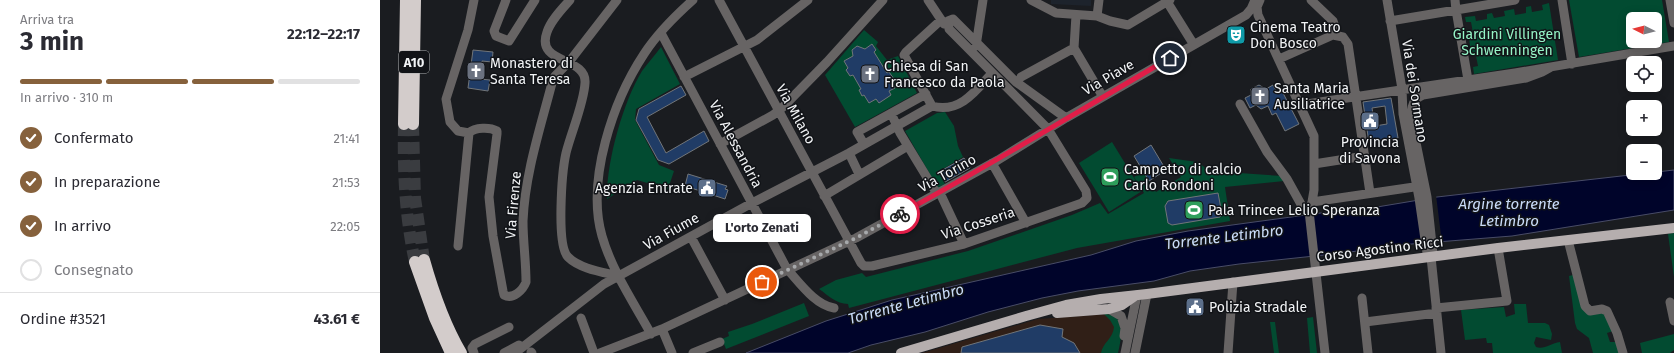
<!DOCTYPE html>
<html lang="it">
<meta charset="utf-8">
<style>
body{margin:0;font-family:"Fira Sans",sans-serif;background:#f7f7f7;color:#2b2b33;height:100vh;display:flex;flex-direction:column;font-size:15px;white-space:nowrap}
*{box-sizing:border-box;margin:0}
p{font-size:13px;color:#7c7c81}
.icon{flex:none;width:22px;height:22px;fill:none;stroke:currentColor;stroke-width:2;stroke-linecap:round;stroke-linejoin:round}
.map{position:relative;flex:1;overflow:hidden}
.panel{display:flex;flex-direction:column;background:#fff;width:380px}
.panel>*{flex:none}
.needle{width:26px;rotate:276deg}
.tools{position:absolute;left:1246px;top:12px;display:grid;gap:8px}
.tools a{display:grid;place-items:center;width:36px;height:36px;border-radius:6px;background:#fff;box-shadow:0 2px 10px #0003;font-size:20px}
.pin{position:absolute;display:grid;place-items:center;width:34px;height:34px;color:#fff;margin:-17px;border:2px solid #fff;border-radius:50%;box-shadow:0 1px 4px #0007}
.courier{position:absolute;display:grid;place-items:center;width:40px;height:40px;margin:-20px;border:3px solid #e11d48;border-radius:50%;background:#fff;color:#222;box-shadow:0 1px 5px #0007}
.bubble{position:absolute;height:28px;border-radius:6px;background:#fff;box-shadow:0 2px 10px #0003;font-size:13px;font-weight:700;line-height:28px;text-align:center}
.summary em{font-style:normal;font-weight:700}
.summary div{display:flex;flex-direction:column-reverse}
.summary{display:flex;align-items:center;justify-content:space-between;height:68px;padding:0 20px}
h1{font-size:26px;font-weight:700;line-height:30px}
.bar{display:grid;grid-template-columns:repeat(4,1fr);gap:6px 4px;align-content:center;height:48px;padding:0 20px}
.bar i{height:5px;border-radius:3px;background:#e1e1e2}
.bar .on{background:#86613c}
.bar p{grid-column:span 4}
.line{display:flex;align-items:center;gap:10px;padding:0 20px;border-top:1px solid #e1e1e2}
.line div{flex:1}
ol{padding:0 20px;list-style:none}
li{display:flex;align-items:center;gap:12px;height:44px}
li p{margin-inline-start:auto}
li .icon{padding:4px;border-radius:50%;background:#86613c;color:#fff;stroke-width:4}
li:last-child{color:#7c7c81}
li i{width:22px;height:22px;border:2px solid #e1e1e2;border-radius:50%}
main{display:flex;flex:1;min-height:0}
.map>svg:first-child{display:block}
</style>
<main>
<section class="panel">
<div class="summary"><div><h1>3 min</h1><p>Arriva tra</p></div><em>22:12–22:17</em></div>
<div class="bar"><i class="on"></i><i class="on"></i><i class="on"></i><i></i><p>In arrivo · 310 m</p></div>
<ol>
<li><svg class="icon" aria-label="check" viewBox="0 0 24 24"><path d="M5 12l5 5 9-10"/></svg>Confermato<p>21:41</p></li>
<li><svg class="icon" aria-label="check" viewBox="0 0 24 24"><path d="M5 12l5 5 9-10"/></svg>In preparazione<p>21:53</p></li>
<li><svg class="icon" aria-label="check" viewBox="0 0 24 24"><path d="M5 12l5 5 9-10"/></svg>In arrivo<p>22:05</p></li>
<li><i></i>Consegnato</li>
</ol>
<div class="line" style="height:52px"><div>Ordine #3521</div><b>43.61 €</b></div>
</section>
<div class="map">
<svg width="1294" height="353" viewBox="0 0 1294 353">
<rect width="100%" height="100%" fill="#1a1c20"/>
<path fill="#301f17" d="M729 314 735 315 738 353H542L658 319Z"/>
<path fill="#1d232c" d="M671 0H711V6L671 4Z"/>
<path fill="#024b31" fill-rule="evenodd" d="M1189 0H1282L1289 42 1199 57ZM1253 19H1275V41H1253Z
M1169 3 1178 60 1094 74 1093 67 1098 66 1096 56H1092L1088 34 1093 33 1091 22H1086L1085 17 1095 16 1096 21 1107 19V14L1112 13 1114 18 1125 16 1124 11 1134 9 1135 15 1146 13V7L1151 6 1152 12 1163 10 1162 5Z
M484 30 498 42 496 46 507 60 518 56 537 93 475 127 445 75Z
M281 47 300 84 256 109 255 120 279 165 294 171 288 189 257 180 227 199C226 163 243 102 262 71 268 63 275 55 281 47Z
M565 112 574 126 578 146 583 157 558 172 565 184 558 188 525 131 557 113Z
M732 142 762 191 729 212 699 163Z
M789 158 817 162 830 171 902 176 904 181 845 187 850 221 697 248 469 308 468 304C456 304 448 295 439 289L456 280 482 273 486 277 588 251 692 215 720 203 728 214 764 193 754 177 763 172 776 192 801 177Z
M1294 233V277L1288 234Z
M1193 275 1203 309 1224 313 1233 331 1227 333 1230 342H1236L1239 353H1213L1209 338 1197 329 1195 323 1189 276Z
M424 303 429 316 346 349 342 339 349 336 348 332 372 324Z
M1134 304H1146L1148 323H1165L1169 325 1172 334 1171 340 1156 337 1154 343 1156 347C1164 350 1171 343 1180 342L1182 353H1113L1112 343H1107L1106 338 1085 340 1081 310 1124 307 1126 317 1135 314Z
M724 314 735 315C744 328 741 339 738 353H721C723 342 733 339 734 327L730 320Z
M933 317 937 353H930L927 318Z
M890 322H895L899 353H894Z
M1294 334V350L1290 353H1262L1260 343Z"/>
<path fill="#00042a" stroke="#484c67" d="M1294 170V210L1132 236 1019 245 963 253 859 264 810 271 774 281 698 291 662 298 608 312 545 332 491 345 468 353H366L446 321 512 300 711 255 756 241 808 231 948 212 979 210 1057 197Z"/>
<path fill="#1a1c20" d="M1056 195 1062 243 1043 245 1037 198Z"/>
<path fill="#203c66" stroke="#717579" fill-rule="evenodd" d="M492 44 496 50 494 52 507 73 509 72 514 79 511 81 515 88 509 91 511 95 499 103 496 99 489 103 484 95 482 96 479 90 481 89 473 75 470 76 466 70 468 68 464 61 473 56 472 50 477 46 485 49Z
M93 50 113 52 112 62 102 61 100 79 110 80 108 91 88 88Z
M879 85 886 89 893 85 897 93 902 91 919 124 905 131 896 113 892 115 888 106 881 109 876 105 870 108 865 98 871 95V89Z
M301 86 306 95 267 117 286 153 324 131 329 141 289 164 278 160 256 120 259 109Z
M1011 98 1018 138 989 143 983 102ZM1005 106 1007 124 995 126 992 108Z
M771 145 786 170 769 181 754 156Z
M584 158 590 168 565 182 559 172Z
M308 174 347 186 345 189 348 190 345 199 305 186Z
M838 193 842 214 840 217 792 225 788 223 785 206 788 201Z
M660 325 683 329 682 337 694 343 700 353H581L582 347Z"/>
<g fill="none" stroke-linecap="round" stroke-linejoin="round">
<path stroke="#3a3c40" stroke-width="12" stroke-dasharray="12 6" stroke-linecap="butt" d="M24 124C23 171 25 216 35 262
M33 124 35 198 44 260"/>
<path stroke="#676464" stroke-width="9" d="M126 0 114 31 116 36 129 41 155 0
M190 0C182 9 171 20 167 32 155 65 207 56 205 83 204 103 191 133 186 153 182 171 176 245 188 257 200 269 223 272 239 276
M339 0 481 263 484 266H492L584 244 702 203 707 198 706 191 668 129 569 29 568 21 573 19 636 82 686 118
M548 0 564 24
M651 0 676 13 717 16 730 21 748 25 790 0
M786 0 814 45
M880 0 877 7 878 15 934 136V190L932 202 929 211
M931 0 953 21 956 30 953 35
M1007 0 1022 89 1023 114 1039 198 1047 253 1051 257
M1182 0 1192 64
M1290 0 1294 23
M696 15 694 48 723 97
M717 16 719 0
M1010 21 1076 10 1075 0
M281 33 407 269C420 283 435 305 454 308
M953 35 963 37 968 44 990 193
M596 46 603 0
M899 59 953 35
M304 77 377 40 428 0
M641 77 694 48
M1088 80 1076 10 1135 0
M860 104 887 152 907 179 922 206 929 211
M920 105 1135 73 1294 46
M552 106 524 55 526 52 561 20
M552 106C579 114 596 91 612 73
M511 113 520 133 557 194
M89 133 78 131 70 122 66 99 88 30 94 0
M340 144 393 115 403 107 447 62 503 0
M484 144 477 132 546 94
M469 153 479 174
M612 163 646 223
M934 164 985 156
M560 193 584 244
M444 196 528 146
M932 202 1034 187H1039L1041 189
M929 211 945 353
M311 237 345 300
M1188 240 1205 306 1210 311 1222 309 1227 311 1237 333 1243 353
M78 246 89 133C95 127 110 127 117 131V134L109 197 113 236 123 291 124 295C133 300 143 290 146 282 146 261 143 242 143 221 145 174 160 129 172 83L175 76 189 62 237 0
M982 298 988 353
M1290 302 1294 321
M1056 308 1127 301 1118 248
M729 309 741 316 745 328 744 336
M201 318 214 353
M985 322 1057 313
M282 329 292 353
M271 334C254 303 232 271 222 236 206 180 233 101 264 54 277 34 295 16 313 0
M151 352 152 353
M94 353 92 348 95 344 129 327
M124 353 139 345
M135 353 224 284 372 203 469 153 552 106
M220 353 282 329 476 238 618 160 686 118 866 15 871 9 875 0
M313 353 340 342
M745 353 757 295
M755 353 767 294
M848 353 853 282
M1061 353 1051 257 1053 254 1047 197 1032 123C1031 112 1030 100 1043 95L1146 78 1162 72 1171 67"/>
<path stroke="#b5aeae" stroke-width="10" d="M677 313 729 309 742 305 755 296
M521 353 646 316 686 305 721 299 767 294 1118 248 1294 228"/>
<path stroke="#d3cccb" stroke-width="12" d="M24 124 26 0
M33 124 35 0
M44 260C53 292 64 324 81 353
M35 262 55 318 71 353"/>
</g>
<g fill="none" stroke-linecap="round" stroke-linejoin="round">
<path stroke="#a6a8aa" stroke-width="4" stroke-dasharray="0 7.2" d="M382 282 476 238 520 214"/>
<path stroke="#e11d48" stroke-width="5" d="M520 214C611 165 700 110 790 58"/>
</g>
<defs>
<g id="theatre-square" transform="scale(1)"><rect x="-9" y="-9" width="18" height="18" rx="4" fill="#0f9aa8" stroke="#111317"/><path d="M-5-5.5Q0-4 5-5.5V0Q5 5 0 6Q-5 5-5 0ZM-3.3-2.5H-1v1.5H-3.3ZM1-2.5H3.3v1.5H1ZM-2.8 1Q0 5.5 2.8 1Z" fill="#fff"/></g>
<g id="church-square" transform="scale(1)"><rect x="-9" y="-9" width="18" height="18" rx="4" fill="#6b7280" stroke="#111317"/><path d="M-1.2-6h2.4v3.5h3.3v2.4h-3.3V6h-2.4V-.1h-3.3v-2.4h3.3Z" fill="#fff"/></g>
<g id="civic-square" transform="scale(1)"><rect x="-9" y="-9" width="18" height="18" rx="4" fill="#5c6f8a" stroke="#111317"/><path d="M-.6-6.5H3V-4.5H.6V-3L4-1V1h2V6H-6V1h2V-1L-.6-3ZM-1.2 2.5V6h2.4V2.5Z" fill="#fff"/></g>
<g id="stadium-square" transform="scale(1)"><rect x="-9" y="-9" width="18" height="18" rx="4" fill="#2e9e5b" stroke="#111317"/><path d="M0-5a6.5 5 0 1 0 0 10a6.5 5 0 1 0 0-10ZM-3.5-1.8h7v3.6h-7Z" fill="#fff"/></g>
</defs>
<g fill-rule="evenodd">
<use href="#theatre-square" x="856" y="35"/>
<use href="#church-square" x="96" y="71"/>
<use href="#church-square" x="490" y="74"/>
<use href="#church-square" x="880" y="96"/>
<use href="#civic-square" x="990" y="121"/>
<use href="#stadium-square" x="730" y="177"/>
<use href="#civic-square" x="327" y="188"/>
<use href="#stadium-square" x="814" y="210"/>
<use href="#civic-square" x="815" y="307"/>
</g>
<g text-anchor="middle" stroke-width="3" stroke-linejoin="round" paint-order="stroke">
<rect fill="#111317" stroke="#aeb0b2" stroke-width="1" x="19" y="51" width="30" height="22" rx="3"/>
<g font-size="13" font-weight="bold" fill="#f1f3f5">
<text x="34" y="67">A10</text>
</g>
<g font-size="14" fill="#f1f3f5" stroke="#111317" text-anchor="start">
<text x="870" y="32">Cinema Teatro<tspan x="870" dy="16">Don Bosco</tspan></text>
<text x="110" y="68">Monastero di<tspan x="110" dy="16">Santa Teresa</tspan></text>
<text x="504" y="71">Chiesa di San<tspan x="504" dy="16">Francesco da Paola</tspan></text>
<text x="894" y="93">Santa Maria<tspan x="894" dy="16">Ausiliatrice</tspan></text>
<text x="990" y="147" text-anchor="middle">Provincia<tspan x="990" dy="16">di Savona</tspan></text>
<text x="744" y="174">Campetto di calcio<tspan x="744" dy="16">Carlo Rondoni</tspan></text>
<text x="313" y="193" text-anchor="end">Agenzia Entrate</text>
<text x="828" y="215">Pala Trincee Lelio Speranza</text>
<text x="829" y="312">Polizia Stradale</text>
</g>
<g font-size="14" fill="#95f4c6" stroke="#111317">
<text x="1127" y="39">Giardini Villingen<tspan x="1127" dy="16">Schwenningen</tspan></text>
</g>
<g font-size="14" fill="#f1f3f5" stroke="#111317">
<text transform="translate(728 77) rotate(-30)" y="5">Via Piave</text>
<text transform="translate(1035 91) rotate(81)" y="5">Via dei Sormano</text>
<text transform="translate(416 114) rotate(61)" y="5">Via Milano</text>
<text transform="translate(356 144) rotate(62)" y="5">Via Alessandria</text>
<text transform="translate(567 173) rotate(-29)" y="5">Via Torino</text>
<text transform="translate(133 205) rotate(-85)" y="5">Via Firenze</text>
<text transform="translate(598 223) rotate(-18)" y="5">Via Cosseria</text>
<text transform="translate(291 231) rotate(-29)" y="5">Via Fiume</text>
<text transform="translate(1000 249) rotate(-7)" y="5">Corso Agostino Ricci</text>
</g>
<g font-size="15" font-style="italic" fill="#cadcf9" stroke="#111317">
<text x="1129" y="209">Argine torrente<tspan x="1129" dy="17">Letimbro</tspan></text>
<text transform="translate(844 237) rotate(-7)" y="5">Torrente Letimbro</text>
<text transform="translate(526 304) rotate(-15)" y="5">Torrente Letimbro</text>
</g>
</g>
</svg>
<div class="tools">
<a><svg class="needle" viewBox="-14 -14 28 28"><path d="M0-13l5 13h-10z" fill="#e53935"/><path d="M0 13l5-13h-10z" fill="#7c7c81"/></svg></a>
<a><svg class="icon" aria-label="locate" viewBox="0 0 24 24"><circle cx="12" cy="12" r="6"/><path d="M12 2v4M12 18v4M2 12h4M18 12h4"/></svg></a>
<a>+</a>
<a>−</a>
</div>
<div class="pin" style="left:382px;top:282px;background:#ea580c"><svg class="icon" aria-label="bag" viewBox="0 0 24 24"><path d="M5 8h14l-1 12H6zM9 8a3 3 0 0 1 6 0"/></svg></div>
<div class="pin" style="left:790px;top:58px;background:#1f2937"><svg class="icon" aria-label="home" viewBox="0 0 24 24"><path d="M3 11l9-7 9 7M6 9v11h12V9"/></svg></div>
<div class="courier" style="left:520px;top:214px"><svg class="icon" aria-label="bike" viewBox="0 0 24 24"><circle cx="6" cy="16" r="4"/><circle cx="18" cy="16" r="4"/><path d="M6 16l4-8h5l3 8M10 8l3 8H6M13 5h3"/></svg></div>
<div class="bubble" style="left:333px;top:214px;width:98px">L'orto Zenati</div>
</div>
</main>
